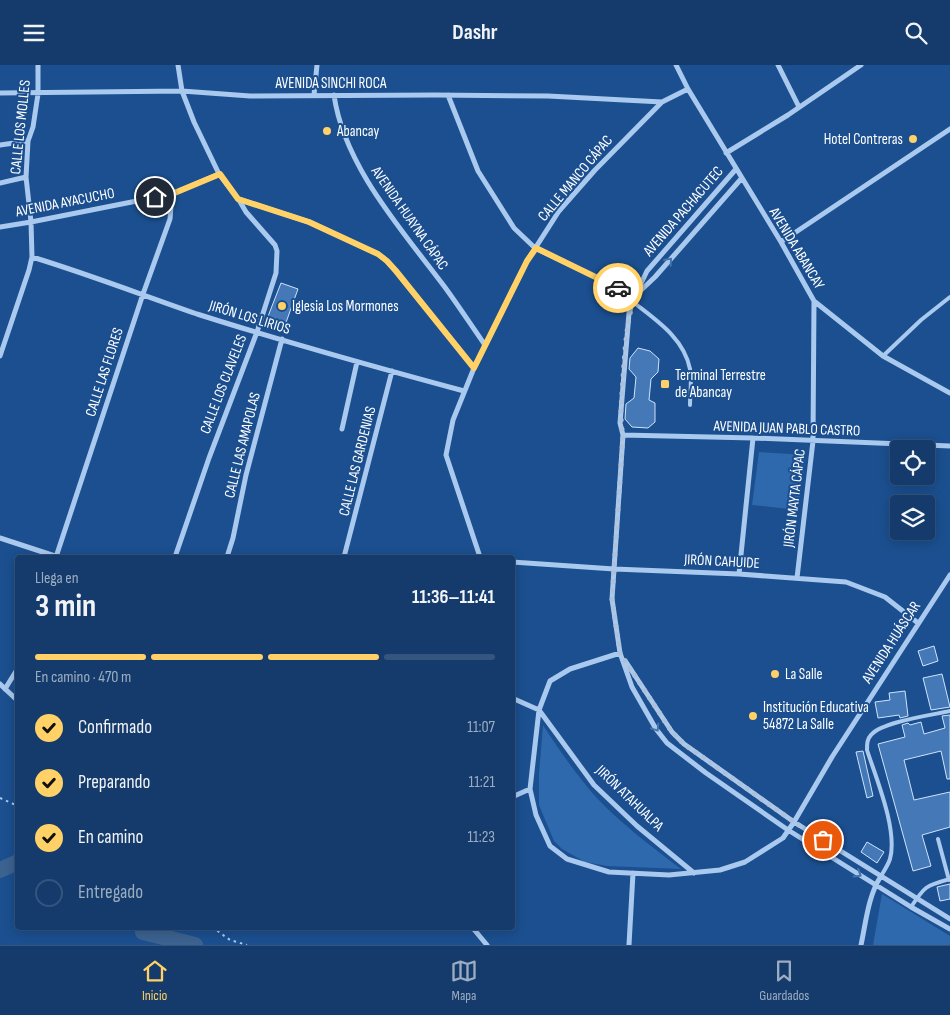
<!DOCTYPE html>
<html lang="es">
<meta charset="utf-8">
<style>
body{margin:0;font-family:"Sofia Sans Condensed",sans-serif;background:#1d4271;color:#f1f3f6;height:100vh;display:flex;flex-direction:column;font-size:19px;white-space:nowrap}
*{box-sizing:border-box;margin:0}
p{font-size:16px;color:#9dadc1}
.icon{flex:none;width:28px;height:28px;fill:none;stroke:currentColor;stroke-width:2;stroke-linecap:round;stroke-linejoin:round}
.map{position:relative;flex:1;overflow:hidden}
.details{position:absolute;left:15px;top:490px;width:500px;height:375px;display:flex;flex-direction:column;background:#143b6b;border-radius:5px;box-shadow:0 2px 12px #0003,0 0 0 1px #33557e}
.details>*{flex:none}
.tools{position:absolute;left:890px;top:375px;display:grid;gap:10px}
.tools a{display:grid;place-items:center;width:45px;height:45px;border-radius:5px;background:#143b6b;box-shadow:0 2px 12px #0003,0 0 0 1px #33557e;font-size:25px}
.pin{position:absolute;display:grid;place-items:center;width:42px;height:42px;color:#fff;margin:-21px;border:2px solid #fff;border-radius:50%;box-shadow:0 1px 5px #0007}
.courier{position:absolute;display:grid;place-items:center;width:50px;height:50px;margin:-25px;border:4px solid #ffd166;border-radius:50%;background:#fff;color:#222;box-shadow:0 1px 6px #0007}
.head em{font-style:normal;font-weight:700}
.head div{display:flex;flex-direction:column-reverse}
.head{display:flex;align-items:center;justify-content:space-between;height:85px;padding:0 20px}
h1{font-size:32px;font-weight:700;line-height:38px}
.bar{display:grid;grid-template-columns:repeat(4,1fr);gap:8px 5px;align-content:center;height:60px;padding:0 20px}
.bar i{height:6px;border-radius:4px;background:#33557e}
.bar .on{background:#ffd166}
.bar p{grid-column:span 4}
ol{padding:0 20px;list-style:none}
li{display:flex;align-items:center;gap:15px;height:55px}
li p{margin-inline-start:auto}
li .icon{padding:5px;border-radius:50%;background:#ffd166;color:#111;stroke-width:4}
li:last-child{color:#9dadc1}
li i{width:28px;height:28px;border:2px solid #33557e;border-radius:50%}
header{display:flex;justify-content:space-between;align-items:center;height:65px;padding:0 20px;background:#143b6b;font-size:22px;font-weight:700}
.menu{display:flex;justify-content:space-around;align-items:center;height:70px;border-top:1px solid #33557e;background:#143b6b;font-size:14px;color:#9dadc1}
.menu a{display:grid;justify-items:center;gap:2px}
.menu .on{color:#ffd166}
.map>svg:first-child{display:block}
</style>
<header><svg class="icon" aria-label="menu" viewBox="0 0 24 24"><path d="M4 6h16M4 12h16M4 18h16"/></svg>Dashr<svg class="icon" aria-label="search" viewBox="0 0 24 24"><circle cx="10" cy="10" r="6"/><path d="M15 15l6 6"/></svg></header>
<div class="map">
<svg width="950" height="880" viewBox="0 0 950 880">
<rect width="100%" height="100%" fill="#1b4f8f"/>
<path fill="#2e69ad" d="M759 387 806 390 798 445 752 440Z
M543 660C559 685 576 709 595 731 621 759 651 781 681 804L607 801 585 797 562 784 554 776 539 740V709Z
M882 829 950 871V880H873Z"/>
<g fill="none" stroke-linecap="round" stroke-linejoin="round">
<path stroke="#3c6290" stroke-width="16" d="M0 805 18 797
M142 862 143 867 195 880"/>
</g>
<path fill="#4478b7" stroke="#cfe3fa" d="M281 218 298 224 284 263 265 259Z
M638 283 650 286 659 294 658 307 651 314 649 335 655 338V357L648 363 632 362 625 354 626 339 634 333 636 312 629 304 630 293Z
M934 581 938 596 923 601 918 586Z
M942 609 950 642 931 645 923 613Z
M905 626 908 651 900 653 899 650 878 653 875 637 890 635 889 628Z
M950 650V714H947L941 686 904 695 914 735 950 727V762L922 770 931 801 913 806 878 679 905 672 902 660 908 658 910 660 921 657 924 669 945 663 942 651Z
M863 686 873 731 867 733 856 687Z
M867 777 884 787 877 798 861 787Z
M950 819V834L940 836 937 822Z"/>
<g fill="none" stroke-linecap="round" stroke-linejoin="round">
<path stroke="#a9c9ee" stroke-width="2" stroke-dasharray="2.5 4" stroke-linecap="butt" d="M0 733 18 741
M212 862 230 875 247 880"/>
<path stroke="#a9c9ee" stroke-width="4" d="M633 237C656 255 684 273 690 304 692 315 690 329 690 340
M883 291 921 255 950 232
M938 774 949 815
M881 811C884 806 888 800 890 794 898 765 876 713 867 685 867 679 867 674 871 670 881 657 932 650 950 646
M911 842C925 821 925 821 950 814"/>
<path stroke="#a9c9ee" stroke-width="5" d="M178 0 182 26 194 57 219 109 238 134 309 157 378 189 387 196 396 206 474 303
M676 0 688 24 781 177 814 236 883 291 950 328
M778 0 799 42
M0 28 182 26 250 31 435 30 548 31 662 37
M314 30 317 0
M334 30C344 101 402 165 444 221 458 240 471 260 485 280
M448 30 478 106 514 163 535 183 635 231
M0 80 28 76
M726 88 788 50 861 0
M736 104 647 206 635 231 629 248 620 358 623 370 612 534 620 588 632 622 656 664 667 678 706 708 788 765 911 842 950 864
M0 118 26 112
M0 162 31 157 172 129 219 109
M781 177 950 64
M32 192C88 209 142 230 197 249 285 277 375 302 464 326
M637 229 655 212 741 114
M0 291 29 205 32 192 31 157 26 112 28 76 33 62 38 29V0
M342 364 357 297
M623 370 753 373 950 381
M0 473 58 492
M56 492 143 229 170 154 172 129
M175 492 209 393 257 267 276 208 277 186 275 180 246 147 239 135
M227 492 233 473 246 410 282 274
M344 492 392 306
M480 492 446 390 453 355 474 303 527 196 559 146 595 105 662 37 688 24
M512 497 614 504 739 509 846 517 885 532 918 558
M739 509 753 373
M797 513 813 376 814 236
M620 588 570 604 550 616 539 645 530 724 536 750 550 781 567 794 609 807 669 810 720 805 745 797 783 773 794 757 832 692 950 510
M626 597 672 667 684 679 794 757 950 854
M0 619 18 636
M5 624 18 603
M512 633 539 645 594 720 637 761 694 808
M512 732 530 724
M472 862 487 880
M629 880 633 808
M861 880C866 857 868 831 881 811"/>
</g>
<defs><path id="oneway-chevron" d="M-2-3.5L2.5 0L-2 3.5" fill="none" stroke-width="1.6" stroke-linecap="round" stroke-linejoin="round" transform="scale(1.25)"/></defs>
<g stroke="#4674ac">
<use href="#oneway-chevron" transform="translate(669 196) rotate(-49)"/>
<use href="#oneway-chevron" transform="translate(656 663) rotate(56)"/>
<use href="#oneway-chevron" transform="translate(858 809) rotate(32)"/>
</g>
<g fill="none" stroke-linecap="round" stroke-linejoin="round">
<path stroke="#afc1d8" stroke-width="5" stroke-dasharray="0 9" d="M618 223 635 231C626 257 625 285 623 312 622 332 619 351 623 370L612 534 620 588 672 667 684 679 794 757 823 775"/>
<path stroke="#ffd166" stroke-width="6" d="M155 132 172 129 220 109 238 134 309 157 378 189 387 196 396 206 474 303 527 196 536 183 618 223"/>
</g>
<g fill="#ffd166" stroke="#1b4f8f" stroke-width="2">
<circle cx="327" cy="66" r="5"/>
<circle cx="913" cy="74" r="5"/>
<circle cx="282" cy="241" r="5"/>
<rect x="660" y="314" width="10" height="10" rx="2.5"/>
<circle cx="775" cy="609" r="5"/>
<circle cx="753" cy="651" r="5"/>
</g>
<g text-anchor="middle" stroke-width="4" stroke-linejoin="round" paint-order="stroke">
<g font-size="15" fill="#fff" stroke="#1b4f8f">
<text x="331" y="23">AVENIDA SINCHI ROCA</text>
<text transform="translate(20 62) rotate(-84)" y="5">CALLE LOS MOLLES</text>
<text transform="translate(575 113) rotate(-50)" y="5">CALLE MANCO CÁPAC</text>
<text transform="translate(65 137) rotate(-11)" y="5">AVENIDA AYACUCHO</text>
<text transform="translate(683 146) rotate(-49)" y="5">AVENIDA PACHACUTEC</text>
<text transform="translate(410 153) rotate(55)" y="5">AVENIDA HUAYNA CÁPAC</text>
<text transform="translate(797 183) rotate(59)" y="5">AVENIDA ABANCAY</text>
<text transform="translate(250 252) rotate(17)" y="5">JIRÓN LOS LIRIOS</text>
<text transform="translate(104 307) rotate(-72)" y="5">CALLE LAS FLORES</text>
<text transform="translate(223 319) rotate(-69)" y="5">CALLE LOS CLAVELES</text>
<text transform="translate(787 363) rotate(2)" y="5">AVENIDA JUAN PABLO CASTRO</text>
<text transform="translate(242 380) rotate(-76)" y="5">CALLE LAS AMAPOLAS</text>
<text transform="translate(357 396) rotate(-76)" y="5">CALLE LAS GARDENIAS</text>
<text transform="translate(794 433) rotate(-83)" y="5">JIRÓN MAYTA CÁPAC</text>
<text transform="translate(722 496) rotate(3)" y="5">JIRÓN CAHUIDE</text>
<text transform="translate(891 577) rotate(-57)" y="5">AVENIDA HUÁSCAR</text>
<text transform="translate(630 733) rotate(44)" y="5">JIRÓN ATAHUALPA</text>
</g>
<g font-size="15" fill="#fff" stroke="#1b4f8f" text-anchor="start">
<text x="337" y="71">Abancay</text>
<text x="903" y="79" text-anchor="end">Hotel Contreras</text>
<text x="292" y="246">Iglesia Los Mormones</text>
<text x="675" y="315">Terminal Terrestre<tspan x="675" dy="17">de Abancay</tspan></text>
<text x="785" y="614">La Salle</text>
<text x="763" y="647">Institución Educativa<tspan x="763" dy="17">54872 La Salle</tspan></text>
</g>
</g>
</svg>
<div class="tools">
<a><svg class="icon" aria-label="locate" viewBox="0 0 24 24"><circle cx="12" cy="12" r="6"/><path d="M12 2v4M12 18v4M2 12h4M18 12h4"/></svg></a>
<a><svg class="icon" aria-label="layers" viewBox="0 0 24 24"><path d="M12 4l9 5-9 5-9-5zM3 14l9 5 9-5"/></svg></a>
</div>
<div class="pin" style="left:823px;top:775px;background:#ea580c"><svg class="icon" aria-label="bag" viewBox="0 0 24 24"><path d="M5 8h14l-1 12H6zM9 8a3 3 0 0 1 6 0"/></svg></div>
<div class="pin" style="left:155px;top:132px;background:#1f2937"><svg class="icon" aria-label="home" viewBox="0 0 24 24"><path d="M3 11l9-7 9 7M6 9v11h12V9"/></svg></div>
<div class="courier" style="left:618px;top:223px"><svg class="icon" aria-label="car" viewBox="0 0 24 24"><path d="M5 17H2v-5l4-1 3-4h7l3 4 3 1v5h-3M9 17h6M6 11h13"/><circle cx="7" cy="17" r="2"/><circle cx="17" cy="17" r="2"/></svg></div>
<section class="details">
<div class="head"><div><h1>3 min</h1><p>Llega en</p></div><em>11:36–11:41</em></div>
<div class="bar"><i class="on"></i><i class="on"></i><i class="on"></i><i></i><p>En camino · 470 m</p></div>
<ol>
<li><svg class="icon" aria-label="check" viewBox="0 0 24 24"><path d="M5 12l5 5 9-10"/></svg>Confirmado<p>11:07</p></li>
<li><svg class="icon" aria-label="check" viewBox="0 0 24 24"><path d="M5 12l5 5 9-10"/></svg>Preparando<p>11:21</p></li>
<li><svg class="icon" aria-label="check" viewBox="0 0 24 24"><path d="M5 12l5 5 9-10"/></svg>En camino<p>11:23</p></li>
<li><i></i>Entregado</li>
</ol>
</section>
</div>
<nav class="menu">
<a class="on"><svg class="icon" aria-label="home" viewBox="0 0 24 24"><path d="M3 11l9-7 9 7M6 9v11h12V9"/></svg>Inicio</a>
<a><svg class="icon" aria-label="map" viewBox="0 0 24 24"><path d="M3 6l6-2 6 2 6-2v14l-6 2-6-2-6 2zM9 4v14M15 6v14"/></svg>Mapa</a>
<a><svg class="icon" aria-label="saved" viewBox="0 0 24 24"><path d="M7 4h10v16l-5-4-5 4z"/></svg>Guardados</a>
</nav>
